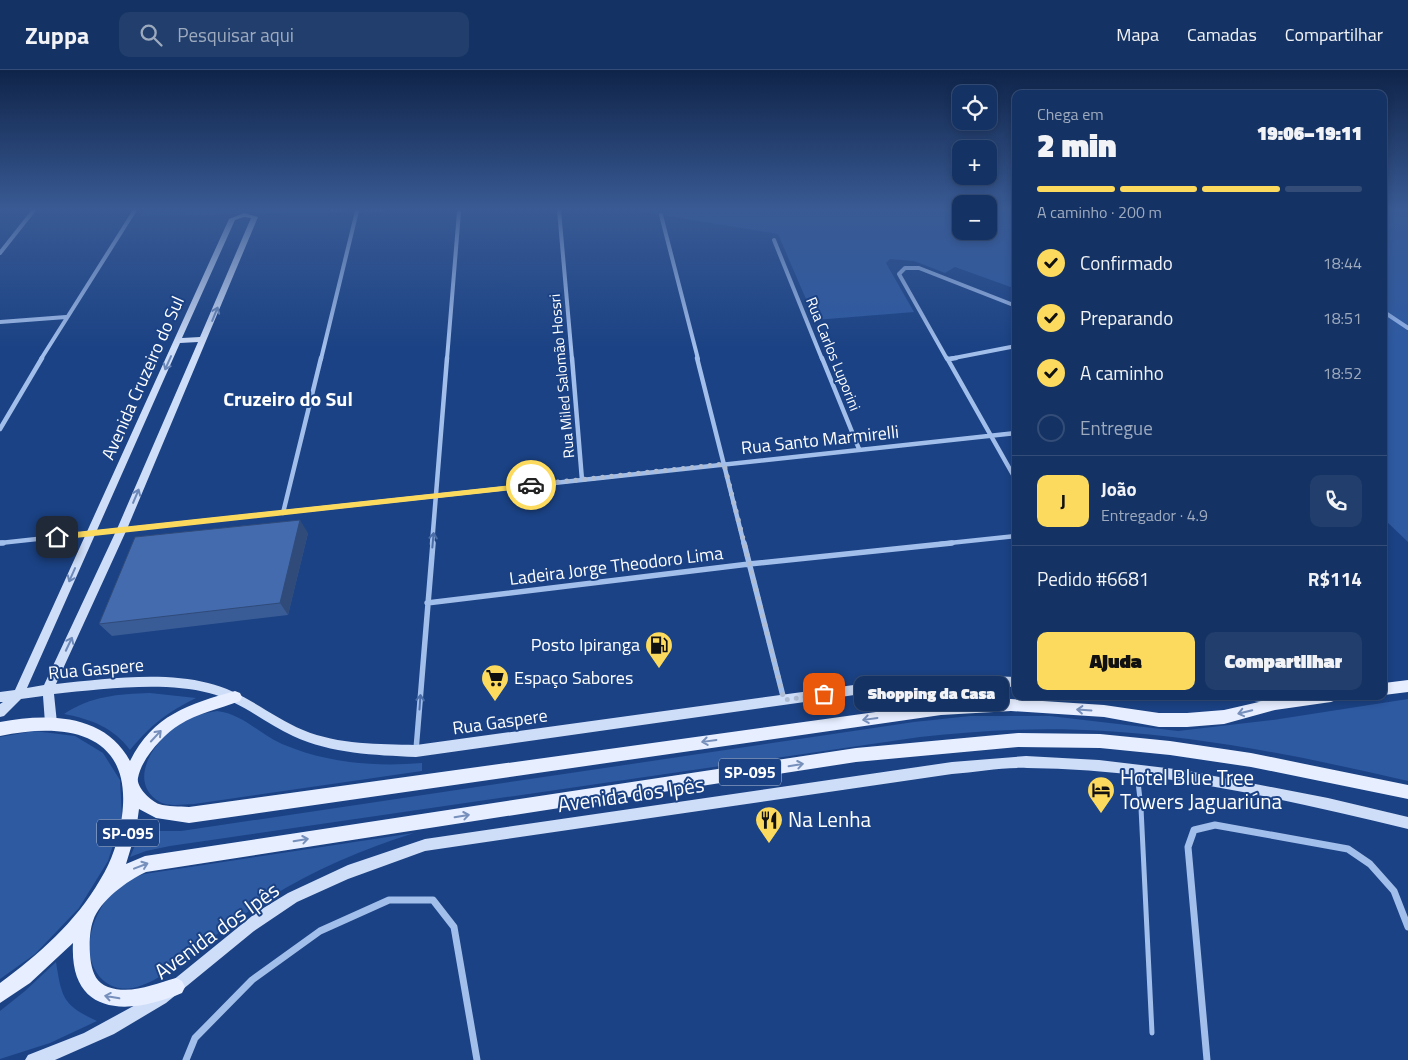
<!DOCTYPE html>
<html lang="pt">
<meta charset="utf-8">
<style>
body{margin:0;font-family:"Titillium Web",sans-serif;background:#213e6c;color:#f1f3f6;height:100vh;display:flex;flex-direction:column;font-size:19px;white-space:nowrap}
*{box-sizing:border-box;margin:0}
p{font-size:16px;color:#9daabe}
.icon{flex:none;width:28px;height:28px;fill:none;stroke:currentColor;stroke-width:2;stroke-linecap:round;stroke-linejoin:round}
.map{position:relative;flex:1;overflow:hidden}
.side{position:absolute;left:1012px;top:20px;width:375px;height:610px;display:flex;flex-direction:column;background:#143263;border-radius:10px;box-shadow:0 2px 8px #0003,0 0 0 1px #334d78}
.side>*{flex:none}
.fabs{position:absolute;left:952px;top:15px;display:grid;gap:10px}
.fabs a{display:grid;place-items:center;width:45px;height:45px;border-radius:10px;background:#143263;box-shadow:0 2px 8px #0003,0 0 0 1px #334d78;font-size:25px}
.pin{position:absolute;display:grid;place-items:center;width:42px;height:42px;color:#fff;margin:-21px;border-radius:10px;box-shadow:0 2px 8px #0006}
.courier{position:absolute;display:grid;place-items:center;width:50px;height:50px;margin:-25px;border:4px solid #fcda5e;border-radius:50%;background:#fff;color:#222;box-shadow:0 1px 6px #0007}
.bubble{position:absolute;height:35px;border-radius:10px;background:#143263;box-shadow:0 2px 8px #0003,0 0 0 1px #334d78;font-size:16px;font-weight:800;line-height:35px;text-align:center}
.overview em{font-style:normal;font-weight:800}
.overview div{display:flex;flex-direction:column-reverse}
.overview{display:flex;align-items:center;justify-content:space-between;height:85px;padding:0 25px}
h1{font-size:32px;font-weight:800;line-height:38px}
.bar{display:grid;grid-template-columns:repeat(4,1fr);gap:8px 5px;align-content:center;height:60px;padding:0 25px}
.bar i{height:6px;border-radius:4px;background:#334d78}
.bar .on{background:#fcda5e}
.bar p{grid-column:span 4}
.line{display:flex;align-items:center;gap:12px;padding:0 25px;border-top:1px solid #334d78}
.line div{flex:1}
.round{display:grid;place-items:center;flex:none;width:52px;height:52px;border-radius:10px;background:#213e6c}
ol{padding:0 25px;list-style:none}
li{display:flex;align-items:center;gap:15px;height:55px}
li p{margin-inline-start:auto}
li .icon{padding:5px;border-radius:50%;background:#fcda5e;color:#111;stroke-width:4}
li:last-child{color:#9daabe}
li i{width:28px;height:28px;border:2px solid #334d78;border-radius:50%}
.primary-button{display:flex;gap:10px;margin-top:auto;padding:10px 25px}
.primary-button a{flex:1;height:58px;border-radius:10px;background:#fcda5e;color:#111;font-size:20px;font-weight:800;line-height:58px;text-align:center}
.primary-button a+a{background:#213e6c;color:#f1f3f6}
header{display:flex;align-items:center;gap:30px;box-sizing:border-box;height:70px;padding:0 25px;background:#143263;border-bottom:1px solid #334d78}
header strong{font-size:24px}
nav{display:flex;gap:28px;margin-inline-start:auto;font-size:18px}
.search{width:350px;height:45px;background:#213e6c;display:flex;align-items:center;gap:12px;box-sizing:border-box;padding:0 18px;border-radius:10px;color:#9daabe;font-size:19px}
.map>svg:first-child{display:block}
</style>
<header>
<strong>Zuppa</strong>
<div class="search"><svg class="icon" aria-label="search" viewBox="0 0 24 24"><circle cx="10" cy="10" r="6"/><path d="M15 15l6 6"/></svg>Pesquisar aqui</div>
<nav><a>Mapa</a><a>Camadas</a><a>Compartilhar</a></nav>
</header>
<div class="map">
<svg width="1408" height="990" viewBox="0 0 1408 990">
<rect width="100%" height="100%" fill="#1b4284"/>
<path fill="#2e5aa2" d="M144 140H462L140 146Z
M631 140H961V161H989V140H1016V219L955 197 945 203 914 191 890 189 886 193 914 242 815 250 778 164Z
M1384 140H1408V472L1384 449Z
M150 623 196 628C166 643 152 654 130 680 114 658 91 649 64 644 91 626 118 624 150 623Z
M1408 629V711C1309 688 1207 667 1105 661 1043 657 982 660 920 667L170 776 146 781 130 787 137 771 140 757 154 761H181L914 652 970 646H1050L1178 661 1273 650Z
M217 641C243 644 259 664 282 674 327 693 374 697 422 693V701L194 734C184 734 169 737 160 732 121 709 163 659 190 647 199 644 208 643 217 641Z
M34 661 75 666 103 683 120 710 122 747 108 791 79 838 35 884 0 909V667Z
M414 763C363 779 314 800 269 828 243 844 219 863 195 881 176 895 160 910 137 917 114 923 97 911 91 890 85 865 99 834 117 818 124 811 135 807 144 804Z
M56 892C62 929 63 935 97 951L50 973 0 989V941L25 921Z"/>
<g fill="none" stroke-linecap="round" stroke-linejoin="round">
<path stroke="#95b7ed" stroke-width="4" d="M1384 242 1408 258"/>
<path stroke="#a2beeb" stroke-width="2.5" stroke-dasharray="2 2.5" stroke-linecap="butt" d="M331 140H348
M366 140H383"/>
<path stroke="#a2beeb" stroke-width="4.5" d="M1137 701V704"/>
<path stroke="#a2beeb" stroke-width="5" d="M1137 703 1141 738 1152 963"/>
<path stroke="#a2beeb" stroke-width="4" d="M559 140 572 289
M661 145 698 289
M774 170 822 289
M0 183 34 140
M0 252 66 247
M41 289 135 140
M321 289 357 141
M447 289 459 142
M947 289 899 204 905 198H919L1016 236
M949 289 1016 276"/>
<path stroke="#a2beeb" stroke-width="4.5" d="M572 288 582 410
M697 288 744 474
M822 288 859 379
M947 288 1016 410
M949 289 956 288
M0 359 42 288
M283 443 321 288
M0 473 1016 363
M432 474 447 288
M940 474 1016 466"/>
<path stroke="#a2beeb" stroke-width="5.5" d="M0 473H3
M744 473 784 630
M427 533 749 494 952 473
M416 680 433 473"/>
<path stroke="#a2beeb" stroke-width="7" d="M186 990 195 968 252 910 320 861 389 830H433L454 857 477 990
M1207 990 1188 777 1194 760 1215 755 1348 779 1370 794 1394 821 1408 857"/>
<path fill="#ceddf8" fill-rule="evenodd" d="M244 143 258 147 127 459 56 614C102 609 163 601 208 613 243 621 270 646 303 660 339 675 379 674 416 675L883 611 962 605 1016 607V617L962 615 883 621 416 687C374 685 332 684 293 666 265 653 240 631 209 623 165 611 100 619 54 624L57 653 55 657 51 658 47 657 45 653 43 626 21 629 4 646 0 647V634L3 632H0V622L15 620 229 149ZM244 147 251 148 200 267 182 268 235 150ZM198 272 117 459 44 615 27 618 180 273Z
M1248 626H1288L1290 630 1288 634 1284 635 1254 631 1250 630Z
M1026 686 1099 690 1183 700 1328 728 1408 747V759C1284 729 1156 699 1027 698 1003 697 977 702 952 704L425 781 348 809 297 832 254 861 166 933 114 964 55 990H25L28 985 84 963 139 933 172 911 257 842 288 823 348 795 425 769 952 692Z"/>
<path fill="#e6eeff" fill-rule="evenodd" d="M1408 610V622L1384 625V613Z
M235 621 240 623 242 627 240 631C219 639 198 643 179 655 164 664 141 689 138 708 136 717 151 731 159 734 168 737 179 736 189 737L941 633 1011 629 1104 635 1159 643H1187L1224 640 1285 626H1338L1336 630 1331 632 1275 640 1224 654 1187 657H1159L1104 647 1011 641 941 645 189 753 156 748 139 739 136 761 126 794 145 786 856 678 1018 663 1100 664 1170 671 1251 683 1408 715V729L1251 697 1170 685 1100 678 1018 677 856 692 146 802C127 811 100 830 93 851 89 862 89 881 91 893 93 904 97 913 108 917 131 925 154 914 176 908L182 911 185 917 182 923C130 945 69 948 73 873L30 913 0 933V913C38 885 76 852 100 810 112 791 119 769 122 746 133 662 66 652 0 666V652C46 643 105 643 130 691 153 645 189 634 235 621Z"/>
</g>
<path fill="#3a5c96" d="M308 463 288 545 112 566 99 554Z"/>
<path fill="#304b7a" d="M300 450 308 463 288 545 280 533Z"/>
<path fill="#446bae" stroke="#304b7a" d="M300 450 280 533 99 554 135 467Z"/>
<defs><path id="oneway-shaft" d="M-6 0H5M1.5-3L5.5 0L1.5 3" fill="none" stroke-width="1.6" stroke-linecap="round" stroke-linejoin="round" transform="scale(1.25)"/></defs>
<g stroke="#6c88b8">
<use href="#oneway-shaft" transform="translate(215 244) rotate(-68)"/>
<use href="#oneway-shaft" transform="translate(168 293) rotate(114)"/>
<use href="#oneway-shaft" transform="translate(136 426) rotate(-67)"/>
<use href="#oneway-shaft" transform="translate(72 505) rotate(114)"/>
<use href="#oneway-shaft" transform="translate(69 574) rotate(-65)"/>
</g>
<g stroke="#4a6da8">
<use href="#oneway-shaft" transform="translate(433 470) rotate(-85)"/>
<use href="#oneway-shaft" transform="translate(420 632) rotate(-86)"/>
</g>
<g stroke="#768fbb">
<use href="#oneway-shaft" transform="translate(1084 640) rotate(-176)"/>
<use href="#oneway-shaft" transform="translate(1245 642) rotate(166)"/>
<use href="#oneway-shaft" transform="translate(870 649) rotate(172)"/>
<use href="#oneway-shaft" transform="translate(156 666) rotate(-47)"/>
<use href="#oneway-shaft" transform="translate(709 671) rotate(172)"/>
<use href="#oneway-shaft" transform="translate(796 695) rotate(-9)"/>
<use href="#oneway-shaft" transform="translate(462 746) rotate(-9)"/>
<use href="#oneway-shaft" transform="translate(301 770) rotate(-9)"/>
<use href="#oneway-shaft" transform="translate(141 796) rotate(-21)"/>
<use href="#oneway-shaft" transform="translate(112 927) rotate(-170)"/>
</g>
<linearGradient id="sky" x2="0" y2="1"><stop stop-color="#0f2449"/><stop offset="0.5" stop-color="#395a94"/><stop offset="1" stop-color="#395a94" stop-opacity="0"/></linearGradient>
<rect width="1408" height="278" fill="url(#sky)"/>
<path fill="#fcda5e" d="M531 413 535 415 531 418 57 470 53 467 57 464Z"/>
<g fill="none" stroke-linecap="round" stroke-linejoin="round">
<path stroke="#afbdd4" stroke-width="5" stroke-dasharray="0 9" d="M531 415 724 394 784 630 824 624"/>
</g>
<defs>
<g id="fuel-pin" transform="scale(1.4375)"><path d="M0 17L-7.5 6A9.5 9.5 0 1 1 7.5 6Z" fill="#fcda5e" stroke="#1b4284"/><path d="M-5.5-6h7V0h2V4h1.3V-2.5L3-4.5l.8-.8L6-3V5H2.5V1h-1V6h-7ZM-4.2-4.7v3.2H.2V-4.7Z" fill="#111"/></g>
<g id="supermarket-pin" transform="scale(1.4375)"><path d="M0 17L-7.5 6A9.5 9.5 0 1 1 7.5 6Z" fill="#fcda5e" stroke="#1b4284"/><path d="M-6-5.5h2.5l.6 2H6L4.5 2H-2.5L-4.4-4H-6ZM-1.5 3.2a1.3 1.3 0 1 0 .1 0ZM3 3.2a1.3 1.3 0 1 0 .1 0Z" fill="#111"/></g>
<g id="hotel-pin" transform="scale(1.4375)"><path d="M0 17L-7.5 6A9.5 9.5 0 1 1 7.5 6Z" fill="#fcda5e" stroke="#1b4284"/><path d="M-6-4.5h1.5V1H6V5H4.5V3h-9V5H-6ZM-4 0a1.8 1.8 0 1 1 3.6 0ZM.5 0V-2.5h3Q6-2.5 6 0Z" fill="#111"/></g>
<g id="restaurant-pin" transform="scale(1.4375)"><path d="M0 17L-7.5 6A9.5 9.5 0 1 1 7.5 6Z" fill="#fcda5e" stroke="#1b4284"/><path d="M-5-6h1v4h1v-4h1v4h1v-4h1v5L-1.5 .5V6h-2V.5L-5-1ZM5-6V6H3V1.5H1.5Q1.5-4 5-6Z" fill="#111"/></g>
</defs>
<g fill-rule="evenodd">
<use href="#fuel-pin" x="659" y="575"/>
<use href="#supermarket-pin" x="495" y="608"/>
<use href="#hotel-pin" x="1101" y="720"/>
<use href="#restaurant-pin" x="769" y="750"/>
</g>
<g text-anchor="middle" stroke-width="4" stroke-linejoin="round" paint-order="stroke">
<g font-size="15" fill="#fff" stroke="#1b4284">
<text transform="translate(833 284) rotate(68)" y="5">Rua Carlos Luporini</text>
<text transform="translate(562 306) rotate(-95)" y="5">Rua Miled Salomão Hossri</text>
</g>
<g fill="#1b4284" stroke="#bbc6da" stroke-width="1">
<rect x="719" y="688.5" width="62" height="27" rx="4"/>
<rect x="97" y="749.5" width="62" height="27" rx="4"/>
</g>
<g font-size="16" font-weight="bold" fill="#fff">
<text x="750" y="708">SP-095</text>
<text x="128" y="769">SP-095</text>
</g>
<g font-size="18" fill="#fff" stroke="#1b4284">
<text transform="translate(143 308) rotate(-66)" y="6">Avenida Cruzeiro do Sul</text>
<text transform="translate(820 370) rotate(-6)" y="6">Rua Santo Marmirelli</text>
<text transform="translate(616 496) rotate(-7)" y="6">Ladeira Jorge Theodoro Lima</text>
<text transform="translate(96 599) rotate(-5)" y="6">Rua Gaspere</text>
<text transform="translate(500 652) rotate(-8)" y="6">Rua Gaspere</text>
</g>
<g font-size="18" fill="#fff" stroke="#1b4284" text-anchor="end">
<text x="640" y="581">Posto Ipiranga</text>
<text x="514" y="614" text-anchor="start">Espaço Sabores</text>
</g>
<g font-size="20" font-weight="bold" fill="#fff" stroke="#1b4284">
<text x="288" y="336">Cruzeiro do Sul</text>
</g>
<g font-size="21" fill="#fff" stroke="#1b4284" text-anchor="start">
<text x="1120" y="715">Hotel Blue Tree<tspan x="1120" dy="24">Towers Jaguariúna</tspan></text>
<text x="788" y="757">Na Lenha</text>
</g>
<g font-size="21" fill="#fff" stroke="#1b4284">
<text transform="translate(631 725) rotate(-8)" y="7">Avenida dos Ipês</text>
<text transform="translate(217 861) rotate(-36)" y="7">Avenida dos Ipês</text>
</g>
</g>
</svg>
<div class="fabs">
<a><svg class="icon" aria-label="locate" viewBox="0 0 24 24"><circle cx="12" cy="12" r="6"/><path d="M12 2v4M12 18v4M2 12h4M18 12h4"/></svg></a>
<a>+</a>
<a>−</a>
</div>
<div class="pin" style="left:824px;top:624px;background:#ea580c"><svg class="icon" aria-label="bag" viewBox="0 0 24 24"><path d="M5 8h14l-1 12H6zM9 8a3 3 0 0 1 6 0"/></svg></div>
<div class="pin" style="left:57px;top:467px;background:#1f2937"><svg class="icon" aria-label="home" viewBox="0 0 24 24"><path d="M3 11l9-7 9 7M6 9v11h12V9"/></svg></div>
<div class="courier" style="left:531px;top:415px"><svg class="icon" aria-label="car" viewBox="0 0 24 24"><path d="M5 17H2v-5l4-1 3-4h7l3 4 3 1v5h-3M9 17h6M6 11h13"/><circle cx="7" cy="17" r="2"/><circle cx="17" cy="17" r="2"/></svg></div>
<div class="bubble" style="left:854px;top:606px;width:155px">Shopping da Casa</div>
<section class="side">
<div class="overview"><div><h1>2 min</h1><p>Chega em</p></div><em>19:06–19:11</em></div>
<div class="bar"><i class="on"></i><i class="on"></i><i class="on"></i><i></i><p>A caminho · 200 m</p></div>
<ol>
<li><svg class="icon" aria-label="check" viewBox="0 0 24 24"><path d="M5 12l5 5 9-10"/></svg>Confirmado<p>18:44</p></li>
<li><svg class="icon" aria-label="check" viewBox="0 0 24 24"><path d="M5 12l5 5 9-10"/></svg>Preparando<p>18:51</p></li>
<li><svg class="icon" aria-label="check" viewBox="0 0 24 24"><path d="M5 12l5 5 9-10"/></svg>A caminho<p>18:52</p></li>
<li><i></i>Entregue</li>
</ol>
<div class="line" style="height:90px"><b class="round" style="background:#fcda5e;color:#111">J</b><div><b>João</b><p>Entregador · 4.9</p></div><a class="round"><svg class="icon" aria-label="phone" viewBox="0 0 24 24"><path d="M5 4h4l2 5-3 2q2 4 5 5l2-3 5 2v4C11 20 4 13 5 4z"/></svg></a></div>
<div class="line" style="height:65px"><div>Pedido #6681</div><b>R$114</b></div>
<div class="primary-button"><a>Ajuda</a><a>Compartilhar</a></div>
</section>
</div>
